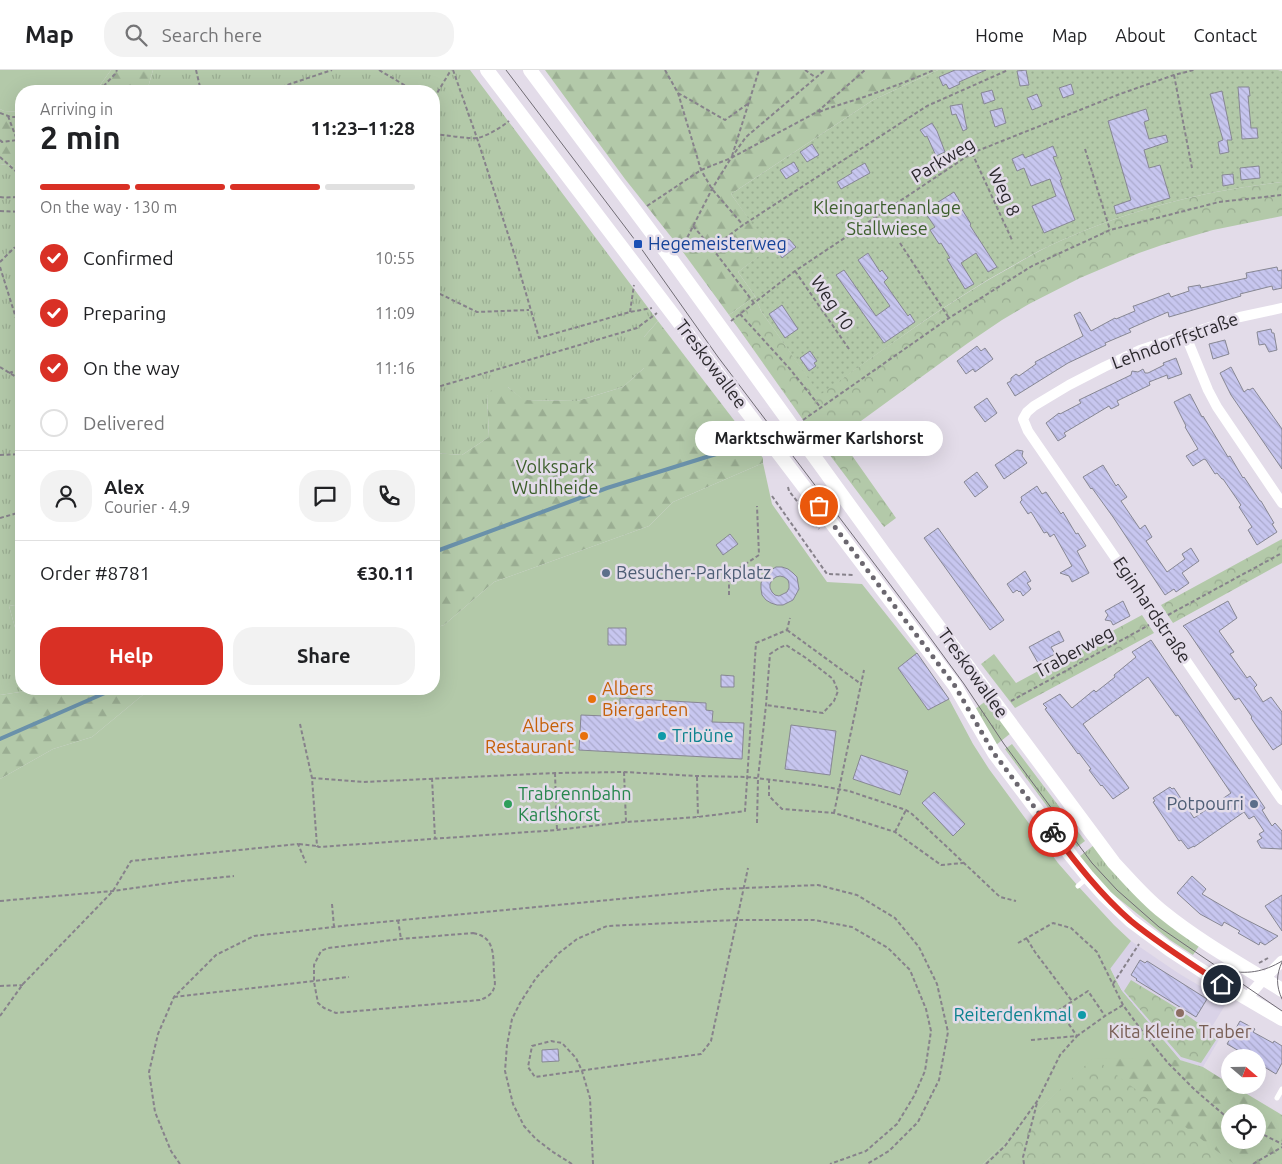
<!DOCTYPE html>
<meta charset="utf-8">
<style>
body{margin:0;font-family:Ubuntu,sans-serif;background:#f2f2f2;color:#202124;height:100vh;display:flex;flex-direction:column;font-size:19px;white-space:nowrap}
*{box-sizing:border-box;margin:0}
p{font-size:16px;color:#757577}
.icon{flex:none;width:28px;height:28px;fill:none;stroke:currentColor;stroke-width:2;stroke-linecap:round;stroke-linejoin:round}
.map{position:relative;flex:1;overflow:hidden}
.drawer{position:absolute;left:15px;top:15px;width:425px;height:610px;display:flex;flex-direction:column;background:#fff;border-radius:20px;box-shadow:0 5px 20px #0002}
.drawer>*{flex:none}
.needle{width:32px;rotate:110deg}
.fabs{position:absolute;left:1221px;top:979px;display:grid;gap:10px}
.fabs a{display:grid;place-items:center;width:45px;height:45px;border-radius:50%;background:#fff;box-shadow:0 5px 20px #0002;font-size:25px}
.pin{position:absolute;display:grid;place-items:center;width:42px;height:42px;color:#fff;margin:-21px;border:2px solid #fff;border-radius:50%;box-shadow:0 1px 5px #0007}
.courier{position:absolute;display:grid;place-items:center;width:50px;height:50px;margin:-25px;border:4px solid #d93025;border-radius:50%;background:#fff;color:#222;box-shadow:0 1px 6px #0007}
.bubble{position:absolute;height:35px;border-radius:18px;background:#fff;box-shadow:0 5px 20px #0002;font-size:16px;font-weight:600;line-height:35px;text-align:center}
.summary em{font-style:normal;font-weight:600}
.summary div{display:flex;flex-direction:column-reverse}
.summary{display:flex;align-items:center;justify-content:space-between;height:85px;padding:0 25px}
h1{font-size:32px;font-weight:600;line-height:38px}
.bar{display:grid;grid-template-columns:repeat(4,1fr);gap:8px 5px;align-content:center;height:60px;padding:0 25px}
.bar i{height:6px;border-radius:4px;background:#e0e0e0}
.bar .selected{background:#d93025}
.bar p{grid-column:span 4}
.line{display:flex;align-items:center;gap:12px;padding:0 25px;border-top:1px solid #e0e0e0}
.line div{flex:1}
.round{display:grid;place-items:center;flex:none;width:52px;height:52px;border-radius:20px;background:#f2f2f2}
ol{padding:0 25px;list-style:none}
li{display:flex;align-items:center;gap:15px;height:55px}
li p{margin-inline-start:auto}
li .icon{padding:5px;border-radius:50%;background:#d93025;color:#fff;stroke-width:4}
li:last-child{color:#757577}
li i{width:28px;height:28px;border:2px solid #e0e0e0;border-radius:50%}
.button{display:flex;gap:10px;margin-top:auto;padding:10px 25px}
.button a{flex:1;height:58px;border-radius:20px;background:#d93025;color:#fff;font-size:20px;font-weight:600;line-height:58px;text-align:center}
.button a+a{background:#f2f2f2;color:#202124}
header{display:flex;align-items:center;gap:30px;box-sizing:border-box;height:70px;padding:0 25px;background:#fff;border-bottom:1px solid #e0e0e0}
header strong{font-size:24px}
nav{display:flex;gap:28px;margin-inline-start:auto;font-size:18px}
.search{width:350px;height:45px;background:#f2f2f2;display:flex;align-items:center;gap:12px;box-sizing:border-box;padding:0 18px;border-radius:20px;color:#757577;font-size:19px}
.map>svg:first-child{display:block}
</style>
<header>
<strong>Map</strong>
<div class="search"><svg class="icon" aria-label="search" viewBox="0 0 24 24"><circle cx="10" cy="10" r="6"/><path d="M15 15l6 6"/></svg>Search here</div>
<nav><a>Home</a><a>Map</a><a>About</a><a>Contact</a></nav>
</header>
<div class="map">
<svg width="1282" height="1094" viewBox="0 0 1282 1094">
<defs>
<pattern id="grass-tufts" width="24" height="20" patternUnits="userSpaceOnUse" patternTransform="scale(1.25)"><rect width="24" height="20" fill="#b3c9a9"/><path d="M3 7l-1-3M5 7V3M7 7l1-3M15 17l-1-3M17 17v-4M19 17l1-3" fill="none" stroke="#9aad92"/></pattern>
<pattern id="forest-firs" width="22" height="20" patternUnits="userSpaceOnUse" patternTransform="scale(1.25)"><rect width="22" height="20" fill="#b3c9a9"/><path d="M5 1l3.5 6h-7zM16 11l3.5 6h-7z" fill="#9aad92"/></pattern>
<pattern id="park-crowns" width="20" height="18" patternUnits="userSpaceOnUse" patternTransform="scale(1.25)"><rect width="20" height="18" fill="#b3c9a9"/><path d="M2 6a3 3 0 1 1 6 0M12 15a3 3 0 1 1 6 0" fill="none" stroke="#9aad92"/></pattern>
<pattern id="garden-dots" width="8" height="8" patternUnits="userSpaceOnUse" patternTransform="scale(1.25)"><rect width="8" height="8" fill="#b3c9a9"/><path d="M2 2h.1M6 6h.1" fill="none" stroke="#9aad92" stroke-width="1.8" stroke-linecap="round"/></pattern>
<pattern id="building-back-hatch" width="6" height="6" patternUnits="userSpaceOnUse" patternTransform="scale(1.25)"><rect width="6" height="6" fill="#c7c6ef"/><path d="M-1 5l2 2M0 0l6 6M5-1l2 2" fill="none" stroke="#abaacd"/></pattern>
</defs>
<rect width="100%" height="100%" fill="#e3dce9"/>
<path fill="#d9d2e7" d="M1131 871 1178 903 1227 932 1213 955 1224 961 1203 997 1180 990 1121 920 1110 898Z"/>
<path fill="url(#grass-tufts)" d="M153 0H470L658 251 644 267V298L623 317 577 331 523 330 508 317 487 326 489 367 462 385 434 383V21H147Z
M0 94 21 97V534L9 536 21 579V619H33V620L0 625Z
M986 631 1011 663 996 675 975 639Z
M1012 674 1085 771 1077 777 1005 679Z
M1094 775 1199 876 1193 885 1170 870 1119 829 1110 822 1079 787Z"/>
<path fill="url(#forest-firs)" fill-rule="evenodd" d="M111 0H153L147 21H93L98 18Z
M545 0H938L873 30 731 124 770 178 738 202 755 226 729 245 680 178 625 109Z
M0 39 4 41 21 42V97L0 94Z
M658 251 763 388V393L673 432 649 456 494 512 444 555 434 558V383L462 385 489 367 487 326 495 315 508 317 524 330 577 331 623 317 644 298V267Z
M21 534V579L9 536Z
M33 619H150L92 667 53 679 0 709V625L33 620Z
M1110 898 1121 920 1180 990 1203 997 1230 1014V1015H1232L1282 1045V1094H991L1086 996ZM1230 1042H1258V1070H1230Z"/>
<path fill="url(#park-crowns)" d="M1282 112V146L1213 160 1162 175 1139 183 1080 208 1029 234 1002 250 968 273 839 367 896 448 884 457 826 380 825 381 807 358 808 357 729 245 755 226 761 241 820 324C883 280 945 233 1013 196 1025 189 1037 182 1049 176 1123 141 1201 121 1282 112Z
M1282 469V493L1173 553 1161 535Z
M1142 545 1154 563 1015 638 981 594 994 584 1016 613Z
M1131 910 1177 938 1218 967 1201 993 1181 987 1124 921Z
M1093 987 1234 1094H983Z"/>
<path fill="url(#garden-dots)" d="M938 0H1278L1282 1V112C1201 121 1123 141 1049 176 1036 182 1025 189 1012 196 945 233 883 280 820 325L761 241 755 226 738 202 769 178 731 124 873 30Z"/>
<path fill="#b3c9a9" d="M0 0H111L98 18 93 21H21V42L4 41 0 39Z
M763 393 772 434 827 512 862 514 917 583 949 629 973 674 989 699 1058 793 1078 816 1114 855 1131 871 1110 899 1121 920 1180 990 1093 988 983 1094H0V709L53 679 92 667 150 619H434V558L444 555 494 512 649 456 673 432Z"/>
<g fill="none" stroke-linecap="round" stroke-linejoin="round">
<path stroke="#6a91aa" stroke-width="4" d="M434 482 607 418 729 380
M0 669 114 619"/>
</g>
<path fill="url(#building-back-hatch)" stroke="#878793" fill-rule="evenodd" d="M955 0H986L959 12 960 14 949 19 946 14 943 16 939 7Z
M1026 0 1029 15 1020 16 1017 1Z
M1071 14 1074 24 1063 28 1059 18Z
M1238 17H1249L1250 26H1248L1251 58H1257L1258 68 1242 69Z
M992 20 995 30 984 34 981 23Z
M1222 21 1232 70H1227L1229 82 1220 84 1218 72 1223 70 1210 24Z
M1037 24 1042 36 1032 40 1027 28Z
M962 34 967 59 963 61 956 44 952 45 950 36Z
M1002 38 1006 53 995 57 990 41Z
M1146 39 1149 50 1144 52 1149 69 1166 65 1168 72 1144 80 1149 98 1160 95 1170 128 1116 144 1114 136 1131 130 1108 51Z
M932 53 937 61 945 82 936 86 927 66 925 67 920 60Z
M812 74 819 85 807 92 800 82Z
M1053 76 1057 86 1053 87 1062 109 1060 110 1075 150 1044 163 1032 136 1056 126 1050 109 1031 116 1024 98 1017 101 1012 89 1023 84 1025 88Z
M794 92 799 101 786 109 780 100Z
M865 93 870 103 841 119 837 112 852 103 851 101Z
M1259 96 1260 108 1241 110 1240 98Z
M1233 104 1234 114 1223 116 1222 105Z
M954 122 960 132 958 133 971 154 970 155 971 157 997 197 988 202 976 183 961 193 974 214 965 219 947 189 950 188 941 173 939 174 930 160 935 157 924 141Z
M789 169 796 177 782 188 776 179Z
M868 183 880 202 882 200 888 208 884 212 908 246 910 244 915 252 884 273 836 205 844 200 876 246 890 236 858 190Z
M1277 197 1278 201 1282 200V218L1273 220 1272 216 1240 224 1241 226 1169 247 1168 242 1147 251 1129 259 1131 262 1105 273 1106 275 1068 293 1015 326 1007 313 1011 311V308L1016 304 1019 306 1036 294 1035 292 1083 266 1074 245 1080 242 1091 261 1115 248 1116 249 1135 241 1133 236H1134L1156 228 1169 223 1171 227 1189 221 1188 217 1200 215 1201 218 1247 208 1246 203Z
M782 235 798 259 785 268 769 244Z
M1271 259 1272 263H1274L1277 280 1269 282 1265 274 1259 275 1257 262Z
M1225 270 1229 284 1213 289 1209 274Z
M977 276 981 281 985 278 993 289 975 302 973 299 966 304 957 291Z
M810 281 817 291 814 293 816 296 809 301 800 288Z
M1176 288 1182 304 1168 309 1167 305 1149 312 1150 315 1117 331 1119 335 1111 339 1109 336 1064 363 1066 366 1058 371 1046 353 1059 343 1060 344 1081 333 1079 330 1131 305 1132 301 1138 302 1143 299 1145 303H1148L1164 295 1163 293Z
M1231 297 1244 322 1248 319 1249 320 1253 318 1282 359V399L1231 325 1220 303Z
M1190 324 1202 347 1203 346 1228 387 1230 386 1243 408 1244 407 1260 431H1261L1274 453 1272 454 1277 462 1257 475 1248 460 1252 457 1239 437 1241 435 1223 409H1222L1217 403 1215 404 1206 390 1204 389 1193 396 1186 386 1198 379 1185 357 1186 356 1174 332Z
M987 328 997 343 985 352 974 337Z
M1017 380 1023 381 1022 386 1027 393 1004 409 995 395Z
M1103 395 1116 416 1118 414 1127 427 1121 431 1140 459 1145 455 1152 467 1146 471 1167 502 1185 489 1182 484 1191 478 1199 491 1182 503 1189 513 1176 522 1174 519 1165 525 1113 447 1092 418 1091 419 1083 407Z
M977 402 988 417 975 427 964 412Z
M1037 416 1042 424 1046 422 1061 444 1063 442 1076 464 1078 463 1086 476 1077 481 1089 503 1072 512 1069 506 1060 503 1072 496 1054 464 1050 467 1047 462 1044 463 1033 445 1031 442 1028 444 1020 432 1022 430 1021 427Z
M938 458 1004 550 990 560 924 468Z
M730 464 738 474 723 485 716 475Z
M776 497H782L788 499 793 503 797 507 799 519 793 530 783 535H777L771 533 766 530 762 525 761 519V513L766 503ZM780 506 784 507 788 510 789 514V518L787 522 779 526 775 525 772 522 770 518V514L772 510 776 507Z
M1025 501 1031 511 1027 513 1031 519 1023 526 1020 521 1019 522 1017 520 1013 523 1007 514Z
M1123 531 1130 546 1113 555 1111 551 1105 550 1108 545 1105 541Z
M1228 531 1237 548 1219 561 1234 582 1230 584 1247 608 1250 606 1257 615 1254 618 1263 632 1271 627 1282 642V674L1273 680 1257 657 1251 648 1252 647 1239 628 1235 630 1206 588 1187 560 1183 556Z
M608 558H626V575H608Z
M1059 561 1064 571 1051 577 1055 584 1038 593 1029 577Z
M1151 570 1265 738 1262 740 1272 756 1275 753 1282 761V779L1261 778 1257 771 1262 768 1259 764 1264 761 1254 746 1249 749 1244 742 1194 777V776L1188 779 1181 770 1179 771 1153 732 1155 731 1153 728 1170 717 1172 719 1174 718 1194 748 1231 723 1178 645 1176 646 1148 607 1083 654 1129 718 1113 729 1102 715 1101 716 1089 700 1091 699 1079 683 1078 684 1045 639 1047 638 1043 634 1060 624 1072 638 1094 620 1096 622 1115 607 1114 605 1136 587 1132 582Z
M917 583 949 629 928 640 898 598Z
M721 605 734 606V617H721Z
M620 628 706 633V640L713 641 712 652 744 653 742 689 579 680 581 645 605 646 606 635 620 636Z
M791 655 836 661 830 705 785 699Z
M861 685 908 701 900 725 853 709Z
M934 722 965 754 953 766 922 733Z
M1192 806 1206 819 1202 824 1241 847 1278 866 1265 875 1260 872 1259 875 1238 863 1240 861 1224 852 1222 856 1200 844 1177 823Z
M1282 825V861L1265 836Z
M1140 890 1145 893 1147 891 1207 929 1196 947 1136 910 1137 909 1131 905Z
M1240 951 1255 959 1253 962 1273 973 1274 971 1282 976V993L1276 1004 1261 995 1262 994 1258 991V988H1251L1227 974Z
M558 979 559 991 542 992V980Z"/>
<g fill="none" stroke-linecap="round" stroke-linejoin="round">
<path stroke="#87828b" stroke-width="2" stroke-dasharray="4 2.5" stroke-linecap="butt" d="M196 0 201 21
M379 0 411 19 412 21
M453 0 477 68 516 189 539 268 630 242 652 238
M665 0 678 23 701 100 712 119 743 155
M805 0 815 7
M1174 5 1192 98
M99 21 115 4 117 0
M269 21 332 0
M678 23 725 50 749 33
M434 28 451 0
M819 42C834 36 849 32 864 27 887 19 911 10 934 0
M0 43 11 47H21
M8 46 17 70 21 69
M434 64C444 65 469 69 478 68 489 65 500 58 509 51
M0 70 2 72 17 70
M1085 79 1110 160
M972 83 1012 170
M732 86 759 0
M0 87 21 106
M0 127C5 128 15 127 21 127
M647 136 701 100 731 88 746 67 825 0
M0 141 21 142
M693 156 712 178
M900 173 949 248
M679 177 686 170 712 119 731 88 817 42 865 0
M0 192 14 178 21 176
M0 197 21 264
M795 201 849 279
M434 221 477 242 529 240
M754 233 712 178 743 155 927 36 1008 0
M630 242 634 215
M740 244 790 299 821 338
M731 251 795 201 972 83 1120 24 1174 5 1194 0
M0 297 21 310
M9 303 21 299
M434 318 637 258 657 243
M803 350 949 248 1032 196 1110 160 1219 132 1282 125
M0 385 21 384
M788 417 789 421 819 459
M772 426 827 504 854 505
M0 448 21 442
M729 525V505L759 485 757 436
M1168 545 1282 483
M787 560 861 614
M1011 631 1149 555
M300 654 312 708 317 776 319 777 557 760 626 752 698 747 745 741 756 573 787 560 790 548
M624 702 626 752
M555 703 557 760
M697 707 698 747
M312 708 363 712 555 703 624 702 697 706 748 707 815 715 849 721 906 740 912 744 1000 827 1016 831
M432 708 435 768
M769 709V726L782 739 834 743 845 746 895 762 941 795 963 793
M834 743 864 600
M757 753 758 708 766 635 770 584 779 578 786 575 806 588 833 609 838 621 834 631 823 643 766 635
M895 762 906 740
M299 774 317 776
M0 831 113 821 183 811 234 806
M332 834 334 857
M398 850 401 869
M473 863C495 867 493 884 494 903 494 907 496 914 494 918 492 925 485 928 480 930L336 943 324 938 318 933 314 912V895L321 881 328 878 401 869Z
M1027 869 1035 882 1072 931
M1018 873 1053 853 1071 858 1097 882 1123 935 1145 965 1168 993 1195 1020 1230 1050
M1259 893 1268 888
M1113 914 1139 874
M0 916 23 915
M174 927 349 907
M0 946 23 914 113 821 131 791 298 774 306 793
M1031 970 1077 966 1105 946 1123 935
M1258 1062 1282 1074
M180 1094 171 1081 155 1042 149 1002 158 964 174 927 216 885 254 866 351 855 722 819 818 815 857 825 895 848 919 877 937 914 948 962 939 1010 918 1052 889 1081 867 1094
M572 1094 553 1082 536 1069 524 1056 513 1034 505 1001 507 975 512 949 520 933 536 908 559 883 577 869 607 856 736 850H814L852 857 888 878 910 900 926 939 931 961 925 1001 914 1026 897 1054 866 1081 830 1094
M593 1094 590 1028 582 1001 576 988 562 973 551 971 532 976 528 997 535 1007 701 984 711 971 748 798
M986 1094 1005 1076 1038 1030 1060 985 1077 966 1059 940 1088 921 1105 946
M1024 1094 1023 1087 1037 1033
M1253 1094 1282 1077"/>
<path stroke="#fff" stroke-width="5" d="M1078 816 1087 808
M1277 1028 1282 1019"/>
<path stroke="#fff" stroke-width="10" d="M1282 238 1240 247 1140 280 1104 297 1069 315 1034 336 1027 342 1023 349 1028 361 1282 730
M1185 264 1208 320 1217 337 1282 433"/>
<path stroke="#fff" stroke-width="11" d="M1247 928 1261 912 1282 891"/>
<path stroke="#fff" stroke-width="14" d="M487 0 928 580 955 616 994 683 1072 787 1088 807 1105 826 1131 851 1170 880 1222 914 1282 949
M530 0 669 186 884 483 1114 793C1130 810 1145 828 1163 842 1200 872 1242 895 1282 920"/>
<path stroke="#706c74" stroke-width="1" d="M506 0 638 174 718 287 923 558 964 614 1004 674 1092 793 1117 820 1159 857 1282 941
M1282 892C1276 905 1276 916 1282 929
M1226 900C1246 905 1264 902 1282 891"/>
</g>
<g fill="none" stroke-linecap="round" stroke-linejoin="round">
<path stroke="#6b676f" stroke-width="5" stroke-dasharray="0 9" d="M819 436 955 616 993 682 1053 762"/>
<path stroke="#d93025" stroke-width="6" d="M1053 762C1076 793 1101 825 1131 851 1159 874 1191 894 1222 914"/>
</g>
<rect fill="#1a4fb4" stroke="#e3dce9" stroke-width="2" x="633" y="169" width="10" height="10" rx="2.5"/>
<g fill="#5c6f8a" stroke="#e3dce9" stroke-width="2">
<circle cx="606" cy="503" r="5"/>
<circle cx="1254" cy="734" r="5"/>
</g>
<g fill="#e8710a" stroke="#e3dce9" stroke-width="2">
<circle cx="592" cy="629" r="5"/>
<circle cx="584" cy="666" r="5"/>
</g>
<g fill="#0f9aa8" stroke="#e3dce9" stroke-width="2">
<circle cx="662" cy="666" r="5"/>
<circle cx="1082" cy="945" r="5"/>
</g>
<circle fill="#2e9e5b" stroke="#e3dce9" stroke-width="2" cx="508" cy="734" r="5"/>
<circle fill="#8d6e63" stroke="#e3dce9" stroke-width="2" cx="1180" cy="943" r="5"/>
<g text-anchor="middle" stroke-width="5" stroke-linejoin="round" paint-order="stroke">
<g font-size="18" fill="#2b282d" stroke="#e3dce9">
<text transform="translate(943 90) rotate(-31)" y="6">Parkweg</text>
<text transform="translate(1004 122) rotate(65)" y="6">Weg 8</text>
<text transform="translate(832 233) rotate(56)" y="6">Weg 10</text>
<text transform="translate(1175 271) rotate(-20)" y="6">Lehndorffstraße</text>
<text transform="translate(711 294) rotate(53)" y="6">Treskowallee</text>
<text transform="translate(1152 540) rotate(56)" y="6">Eginhardstraße</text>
<text transform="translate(1074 582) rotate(-29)" y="6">Traberweg</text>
<text transform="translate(973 603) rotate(54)" y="6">Treskowallee</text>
</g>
<g font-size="18" fill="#3d5f2c" stroke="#e3dce9">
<text x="887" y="144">Kleingartenanlage<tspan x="887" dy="21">Stallwiese</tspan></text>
<text x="555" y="403">Volkspark<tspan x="555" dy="21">Wuhlheide</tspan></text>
</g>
<g font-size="18" fill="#164399" stroke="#e3dce9" text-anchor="start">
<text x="648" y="180">Hegemeisterweg</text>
</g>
<g font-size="18" fill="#4e5e75" stroke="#e3dce9" text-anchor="start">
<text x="616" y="509">Besucher-Parkplatz</text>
<text x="1244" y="740" text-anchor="end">Potpourri</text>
</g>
<g font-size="18" fill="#c56008" stroke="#e3dce9" text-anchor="start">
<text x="602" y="625">Albers<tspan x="602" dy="21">Biergarten</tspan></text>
<text x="574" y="662" text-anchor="end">Albers<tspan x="574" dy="21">Restaurant</tspan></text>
</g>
<g font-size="18" fill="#0d838f" stroke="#e3dce9" text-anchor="start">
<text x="672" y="672">Tribüne</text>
<text x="1072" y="951" text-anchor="end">Reiterdenkmal</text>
</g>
<g font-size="18" fill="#27864d" stroke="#e3dce9" text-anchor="start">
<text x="518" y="730">Trabrennbahn<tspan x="518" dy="21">Karlshorst</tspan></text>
</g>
<g font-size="18" fill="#785e54" stroke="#e3dce9">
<text x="1180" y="968">Kita Kleine Traber</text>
</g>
</g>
</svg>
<div class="fabs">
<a><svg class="needle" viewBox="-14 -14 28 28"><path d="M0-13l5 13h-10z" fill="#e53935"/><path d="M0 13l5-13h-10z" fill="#757577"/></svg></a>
<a><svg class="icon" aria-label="locate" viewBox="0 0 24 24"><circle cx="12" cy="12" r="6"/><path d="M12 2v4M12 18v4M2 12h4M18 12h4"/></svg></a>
</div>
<div class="pin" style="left:819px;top:436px;background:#ea580c"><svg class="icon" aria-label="bag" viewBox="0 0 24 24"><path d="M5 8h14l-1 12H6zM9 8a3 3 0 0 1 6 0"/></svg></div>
<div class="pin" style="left:1222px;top:914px;background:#1f2937"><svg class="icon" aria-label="home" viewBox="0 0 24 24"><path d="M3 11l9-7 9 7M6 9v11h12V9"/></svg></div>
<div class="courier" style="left:1053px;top:762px"><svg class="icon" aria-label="bike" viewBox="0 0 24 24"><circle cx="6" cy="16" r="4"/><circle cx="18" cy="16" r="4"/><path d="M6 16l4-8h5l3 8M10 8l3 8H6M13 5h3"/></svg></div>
<div class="bubble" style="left:695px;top:351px;width:248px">Marktschwärmer Karlshorst</div>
<section class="drawer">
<div class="summary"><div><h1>2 min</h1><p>Arriving in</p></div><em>11:23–11:28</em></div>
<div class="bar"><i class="selected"></i><i class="selected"></i><i class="selected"></i><i></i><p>On the way · 130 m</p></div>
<ol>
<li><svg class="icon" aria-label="check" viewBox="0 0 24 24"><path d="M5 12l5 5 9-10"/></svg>Confirmed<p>10:55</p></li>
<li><svg class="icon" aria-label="check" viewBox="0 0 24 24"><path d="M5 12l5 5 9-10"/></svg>Preparing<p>11:09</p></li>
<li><svg class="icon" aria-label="check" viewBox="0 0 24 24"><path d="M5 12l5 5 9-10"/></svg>On the way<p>11:16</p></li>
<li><i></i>Delivered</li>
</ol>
<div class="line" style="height:90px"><a class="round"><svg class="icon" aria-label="person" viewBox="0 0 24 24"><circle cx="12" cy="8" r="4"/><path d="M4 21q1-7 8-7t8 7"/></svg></a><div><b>Alex</b><p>Courier · 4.9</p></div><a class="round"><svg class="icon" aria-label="chat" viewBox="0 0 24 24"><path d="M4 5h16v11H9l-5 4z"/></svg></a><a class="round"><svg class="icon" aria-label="phone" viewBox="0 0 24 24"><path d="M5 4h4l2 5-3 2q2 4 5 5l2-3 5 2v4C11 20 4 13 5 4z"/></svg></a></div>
<div class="line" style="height:65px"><div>Order #8781</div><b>€30.11</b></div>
<div class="button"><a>Help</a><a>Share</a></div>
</section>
</div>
